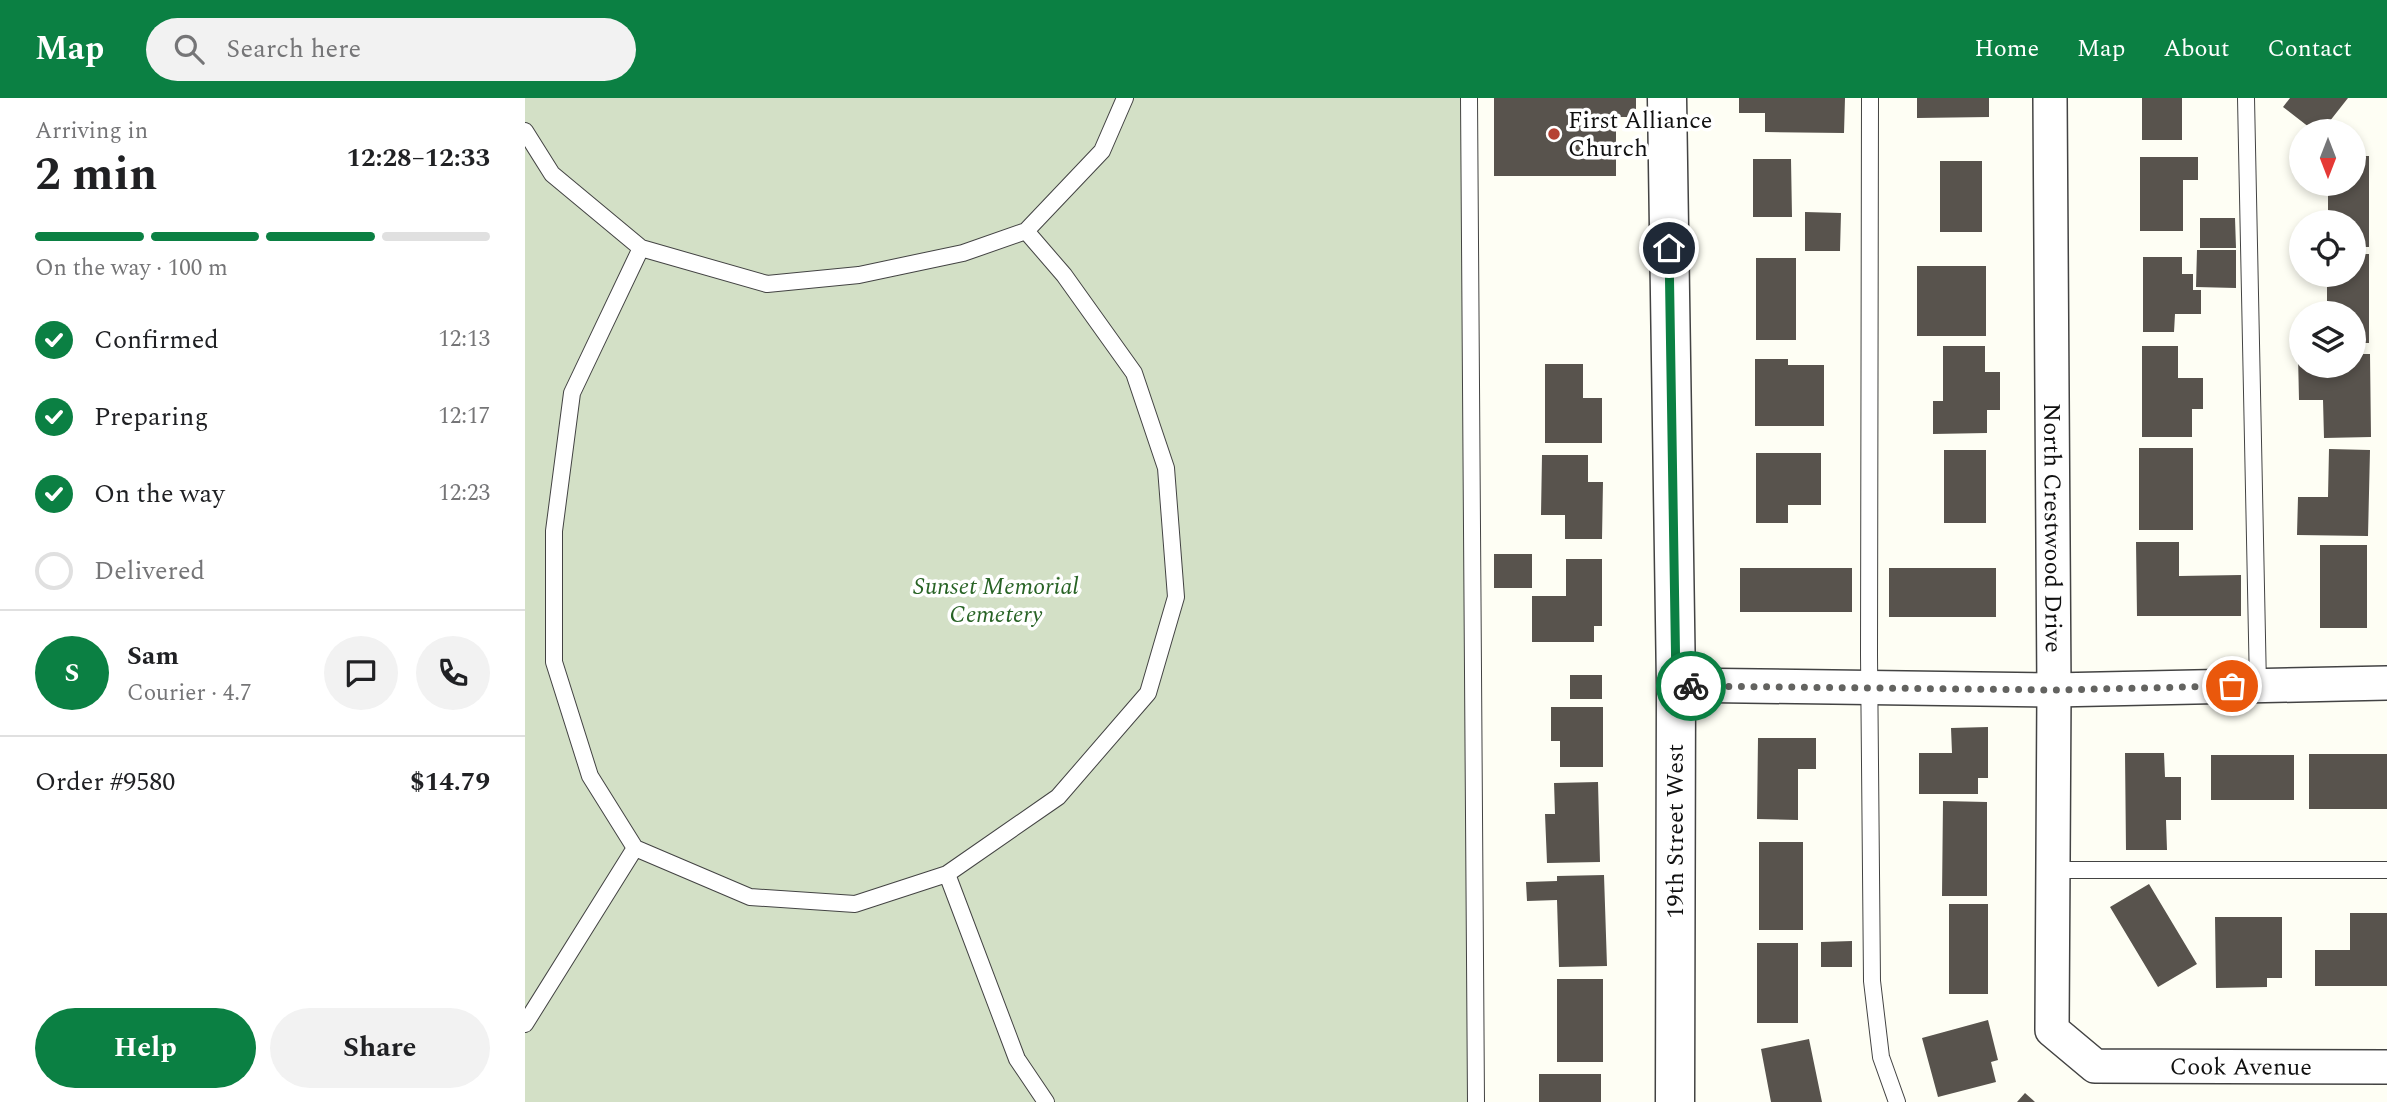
<!DOCTYPE html>
<meta charset="utf-8">
<style>
body{margin:0;font-family:Spectral,serif;background:#f2f2f2;color:#202124;height:100vh;display:flex;flex-direction:column;font-size:26px;white-space:nowrap}
*{box-sizing:border-box;margin:0}
p{font-size:23px;color:#757577}
.icon{flex:none;width:38px;height:38px;fill:none;stroke:currentColor;stroke-width:2;stroke-linecap:round;stroke-linejoin:round}
.map{position:relative;flex:1;overflow:hidden}
.details{display:flex;flex-direction:column;background:#fff;width:525px}
.details>*{flex:none}
.needle{width:46px;rotate:180deg}
.controls{position:absolute;left:1764px;top:21px;display:grid;gap:14px}
.controls a{display:grid;place-items:center;width:77px;height:77px;border-radius:50%;background:#fff;box-shadow:0 4px 10px #0003;font-size:35px}
.pin{position:absolute;display:grid;place-items:center;width:60px;height:60px;color:#fff;margin:-30px;border:4px solid #fff;border-radius:50%;box-shadow:0 2px 7px #0007}
.courier{position:absolute;display:grid;place-items:center;width:70px;height:70px;margin:-35px;border:5px solid #0b8043;border-radius:50%;background:#fff;color:#222;box-shadow:0 2px 9px #0007}
.overview em{font-style:normal;font-weight:700}
.overview div{display:flex;flex-direction:column-reverse}
.overview{display:flex;align-items:center;justify-content:space-between;height:119px;padding:0 35px}
h1{font-size:46px;font-weight:700;line-height:52px}
.bar{display:grid;grid-template-columns:repeat(4,1fr);gap:10px 7px;align-content:center;height:84px;padding:0 35px}
.bar i{height:9px;border-radius:5px;background:#e0e0e0}
.bar .on{background:#0b8043}
.bar p{grid-column:span 4}
.line{display:flex;align-items:center;gap:18px;padding:0 35px;border-top:2px solid #e0e0e0}
.line div{flex:1}
.round{display:grid;place-items:center;flex:none;width:74px;height:74px;border-radius:37px;background:#f2f2f2}
ol{padding:0 35px;list-style:none}
li{display:flex;align-items:center;gap:21px;height:77px}
li p{margin-inline-start:auto}
li .icon{padding:7px;border-radius:50%;background:#0b8043;color:#fff;stroke-width:4}
li:last-child{color:#757577}
li i{width:38px;height:38px;border:4px solid #e0e0e0;border-radius:50%}
.cta{display:flex;gap:14px;margin-top:auto;padding:14px 35px}
.cta a{flex:1;height:80px;border-radius:42px;background:#0b8043;color:#fff;font-size:28px;font-weight:700;line-height:80px;text-align:center}
.cta a+a{background:#f2f2f2;color:#202124}
header{display:flex;align-items:center;gap:42px;box-sizing:border-box;height:98px;padding:0 35px;background:#0b8043;color:#fff}
header strong{font-size:33px}
nav{display:flex;gap:38px;margin-inline-start:auto;font-size:24px}
.search{width:490px;height:63px;background:#f2f2f2;display:flex;align-items:center;gap:18px;box-sizing:border-box;padding:0 24px;border-radius:38px;color:#757577;font-size:26px}
main{display:flex;flex:1;min-height:0}
.map>svg:first-child{display:block}
</style>
<header>
<strong>Map</strong>
<div class="search"><svg class="icon" aria-label="search" viewBox="0 0 24 24"><circle cx="10" cy="10" r="6"/><path d="M15 15l6 6"/></svg>Search here</div>
<nav><a>Home</a><a>Map</a><a>About</a><a>Contact</a></nav>
</header>
<main>
<section class="details">
<div class="overview"><div><h1>2 min</h1><p>Arriving in</p></div><em>12:28–12:33</em></div>
<div class="bar"><i class="on"></i><i class="on"></i><i class="on"></i><i></i><p>On the way · 100 m</p></div>
<ol>
<li><svg class="icon" aria-label="check" viewBox="0 0 24 24"><path d="M5 12l5 5 9-10"/></svg>Confirmed<p>12:13</p></li>
<li><svg class="icon" aria-label="check" viewBox="0 0 24 24"><path d="M5 12l5 5 9-10"/></svg>Preparing<p>12:17</p></li>
<li><svg class="icon" aria-label="check" viewBox="0 0 24 24"><path d="M5 12l5 5 9-10"/></svg>On the way<p>12:23</p></li>
<li><i></i>Delivered</li>
</ol>
<div class="line" style="height:126px"><b class="round" style="background:#0b8043;color:#fff">S</b><div><b>Sam</b><p>Courier · 4.7</p></div><a class="round"><svg class="icon" aria-label="chat" viewBox="0 0 24 24"><path d="M4 5h16v11H9l-5 4z"/></svg></a><a class="round"><svg class="icon" aria-label="phone" viewBox="0 0 24 24"><path d="M5 4h4l2 5-3 2q2 4 5 5l2-3 5 2v4C11 20 4 13 5 4z"/></svg></a></div>
<div class="line" style="height:91px"><div>Order #9580</div><b>$14.79</b></div>
<div class="cta"><a>Help</a><a>Share</a></div>
</section>
<div class="map">
<svg width="1862" height="1004" viewBox="0 0 1862 1004">
<rect width="100%" height="100%" fill="#fefef4"/>
<path fill="#d3e0c6" d="M0 0H939L946 1004H0Z"/>
<path fill="#58534d" d="M969 0H1111V19H1091V78H969Z
M1214 0H1320L1319 35 1240 34V15H1214Z
M1392 0H1464V19L1392 20Z
M1617 0H1657V42H1617Z
M1765 0H1823L1797 33H1789L1758 9Z
M1829 58H1844V149H1829V124H1803V86H1829Z
M1615 59H1673V82H1658V133H1615Z
M1228 61H1266L1267 119H1228Z
M1415 63H1457V134H1415Z
M1280 114 1316 115 1315 153H1280Z
M1675 120H1710L1711 150H1675Z
M1672 152H1711V190L1671 189Z
M1829 156H1844V245H1829V215H1802V177H1829Z
M1618 159H1657V176H1668V192H1676V216H1650L1649 234H1618Z
M1231 160H1271V242H1231Z
M1392 168H1461V238H1392Z
M1418 248H1460V274H1475V312H1462V335L1408 336V303H1418Z
M1617 248H1653V280H1678V311H1667V339H1617Z
M1829 256H1845L1846 339 1799 340 1798 302H1774L1773 257H1776V268H1829Z
M1230 261H1263V267H1299V328H1230Z
M1020 266H1058V300H1077V345H1020Z
M1614 350H1668V432H1614Z
M1804 351 1845 352 1843 438 1772 437 1773 399H1803Z
M1419 352H1461V425H1419Z
M1231 355H1296V407H1263V425H1231Z
M1017 357H1063V384H1078L1077 441H1040V417H1016Z
M1611 444H1654V478L1716 477V518H1612Z
M1795 447H1842V530H1795Z
M969 456H1007V490H969Z
M1041 461H1077V528H1069V544H1007V498H1041Z
M1215 470H1327V514H1215Z
M1364 470H1471V519H1364Z
M1045 577H1077V601H1045Z
M1026 609H1078V669H1035V643H1026Z
M1463 629V680H1453V696H1394V655H1427L1426 630Z
M1233 640H1291V671H1273V722L1232 721Z
M1600 655H1639L1640 679H1656V722H1641L1642 752H1601Z
M1784 656H1862V711H1784Z
M1686 657H1769V702H1686Z
M1073 684 1075 764 1022 765 1020 716H1030L1029 685Z
M1418 703 1462 704V798H1417Z
M1234 744H1278V832H1234Z
M1079 777 1082 868 1034 869 1032 802 1002 803 1001 784 1032 783V778Z
M1624 786 1672 866 1633 889 1585 809Z
M1424 806H1463V896H1424Z
M1825 815H1862V888H1790V852H1825Z
M1690 819H1757V880H1742V889L1691 890Z
M1327 843V869H1296V844Z
M1232 845H1273V925H1232Z
M1032 881H1078V964H1032Z
M1463 922 1473 962 1466 964 1471 984 1413 999 1397 940Z
M1284 941 1297 1004H1246L1236 951Z
M1014 976H1076V1004H1014Z
M1500 995 1510 1004H1492Z"/>
<g fill="none" stroke-linecap="round" stroke-linejoin="round">
<g stroke="#434343" stroke-width="18">
<path id="service" d="M944 0 951 1004
M1345 0 1344 557 1347 883 1356 959 1372 1004
M1721 0 1733 588
M0 33 27 76 116 150 47 295 29 433V564L65 678 110 750
M116 150 242 186 334 177 438 155 501 133
M1528 772H1862
M422 776 492 961 521 1004
M0 926 110 750 225 799 330 806 422 776 533 699 623 595 651 499 641 370 609 275 539 177 501 133 577 53 600 0"/>
</g>
<g stroke="#434343" stroke-width="36">
<g id="minor">
<path id="s1" d="M1525 0 1529 592 1527 932 1570 968 1862 969"/>
<path d="M1151 587 1529 592 1862 585"/>
</g>
</g>
<g stroke="#434343" stroke-width="41">
<path id="tertiary" d="M1142 0 1151 587 1150 1004"/>
</g>
<use href="#service" stroke="#fff" stroke-width="16"/>
<use href="#minor" stroke="#fff" stroke-width="33"/>
<use href="#tertiary" stroke="#fff" stroke-width="38"/>
</g>
<g fill="none" stroke-linecap="round" stroke-linejoin="round">
<path stroke="#636360" stroke-width="7" stroke-dasharray="0 12.6" d="M1166 588 1529 592 1707 588"/>
<path stroke="#0b8043" stroke-width="9" d="M1144 150 1151 587 1166 588"/>
</g>
<circle fill="#b54133" stroke="#fff" stroke-width="2.5" cx="1029" cy="36" r="7"/>
<g text-anchor="middle" stroke-width="7" stroke-linejoin="round" paint-order="stroke">
<g font-size="24" fill="#101010" stroke="#fff" text-anchor="start">
<text x="1043" y="30">First Alliance<tspan x="1043" dy="28">Church</tspan></text>
</g>
<g font-size="24" fill="#101010" stroke="#fff">
<text dy="8" stroke="none"><textPath href="#s1" startOffset="430">North Crestwood Drive</textPath></text>
<text transform="translate(1150 733) rotate(-90)" y="8">19th Street West</text>
<text dy="8" stroke="none"><textPath href="#s1" startOffset="1134">Cook Avenue</textPath></text>
</g>
<g font-size="24" font-style="italic" fill="#286325" stroke="#fff">
<text x="471" y="496">Sunset Memorial<tspan x="471" dy="28">Cemetery</tspan></text>
</g>
</g>
</svg>
<div class="controls">
<a><svg class="needle" viewBox="-14 -14 28 28"><path d="M0-13l5 13h-10z" fill="#e53935"/><path d="M0 13l5-13h-10z" fill="#757577"/></svg></a>
<a><svg class="icon" aria-label="locate" viewBox="0 0 24 24"><circle cx="12" cy="12" r="6"/><path d="M12 2v4M12 18v4M2 12h4M18 12h4"/></svg></a>
<a><svg class="icon" aria-label="layers" viewBox="0 0 24 24"><path d="M12 4l9 5-9 5-9-5zM3 14l9 5 9-5"/></svg></a>
</div>
<div class="pin" style="left:1707px;top:588px;background:#ea580c"><svg class="icon" aria-label="bag" viewBox="0 0 24 24"><path d="M5 8h14l-1 12H6zM9 8a3 3 0 0 1 6 0"/></svg></div>
<div class="pin" style="left:1144px;top:150px;background:#1f2937"><svg class="icon" aria-label="home" viewBox="0 0 24 24"><path d="M3 11l9-7 9 7M6 9v11h12V9"/></svg></div>
<div class="courier" style="left:1166px;top:588px"><svg class="icon" aria-label="bike" viewBox="0 0 24 24"><circle cx="6" cy="16" r="4"/><circle cx="18" cy="16" r="4"/><path d="M6 16l4-8h5l3 8M10 8l3 8H6M13 5h3"/></svg></div>
</div>
</main>
